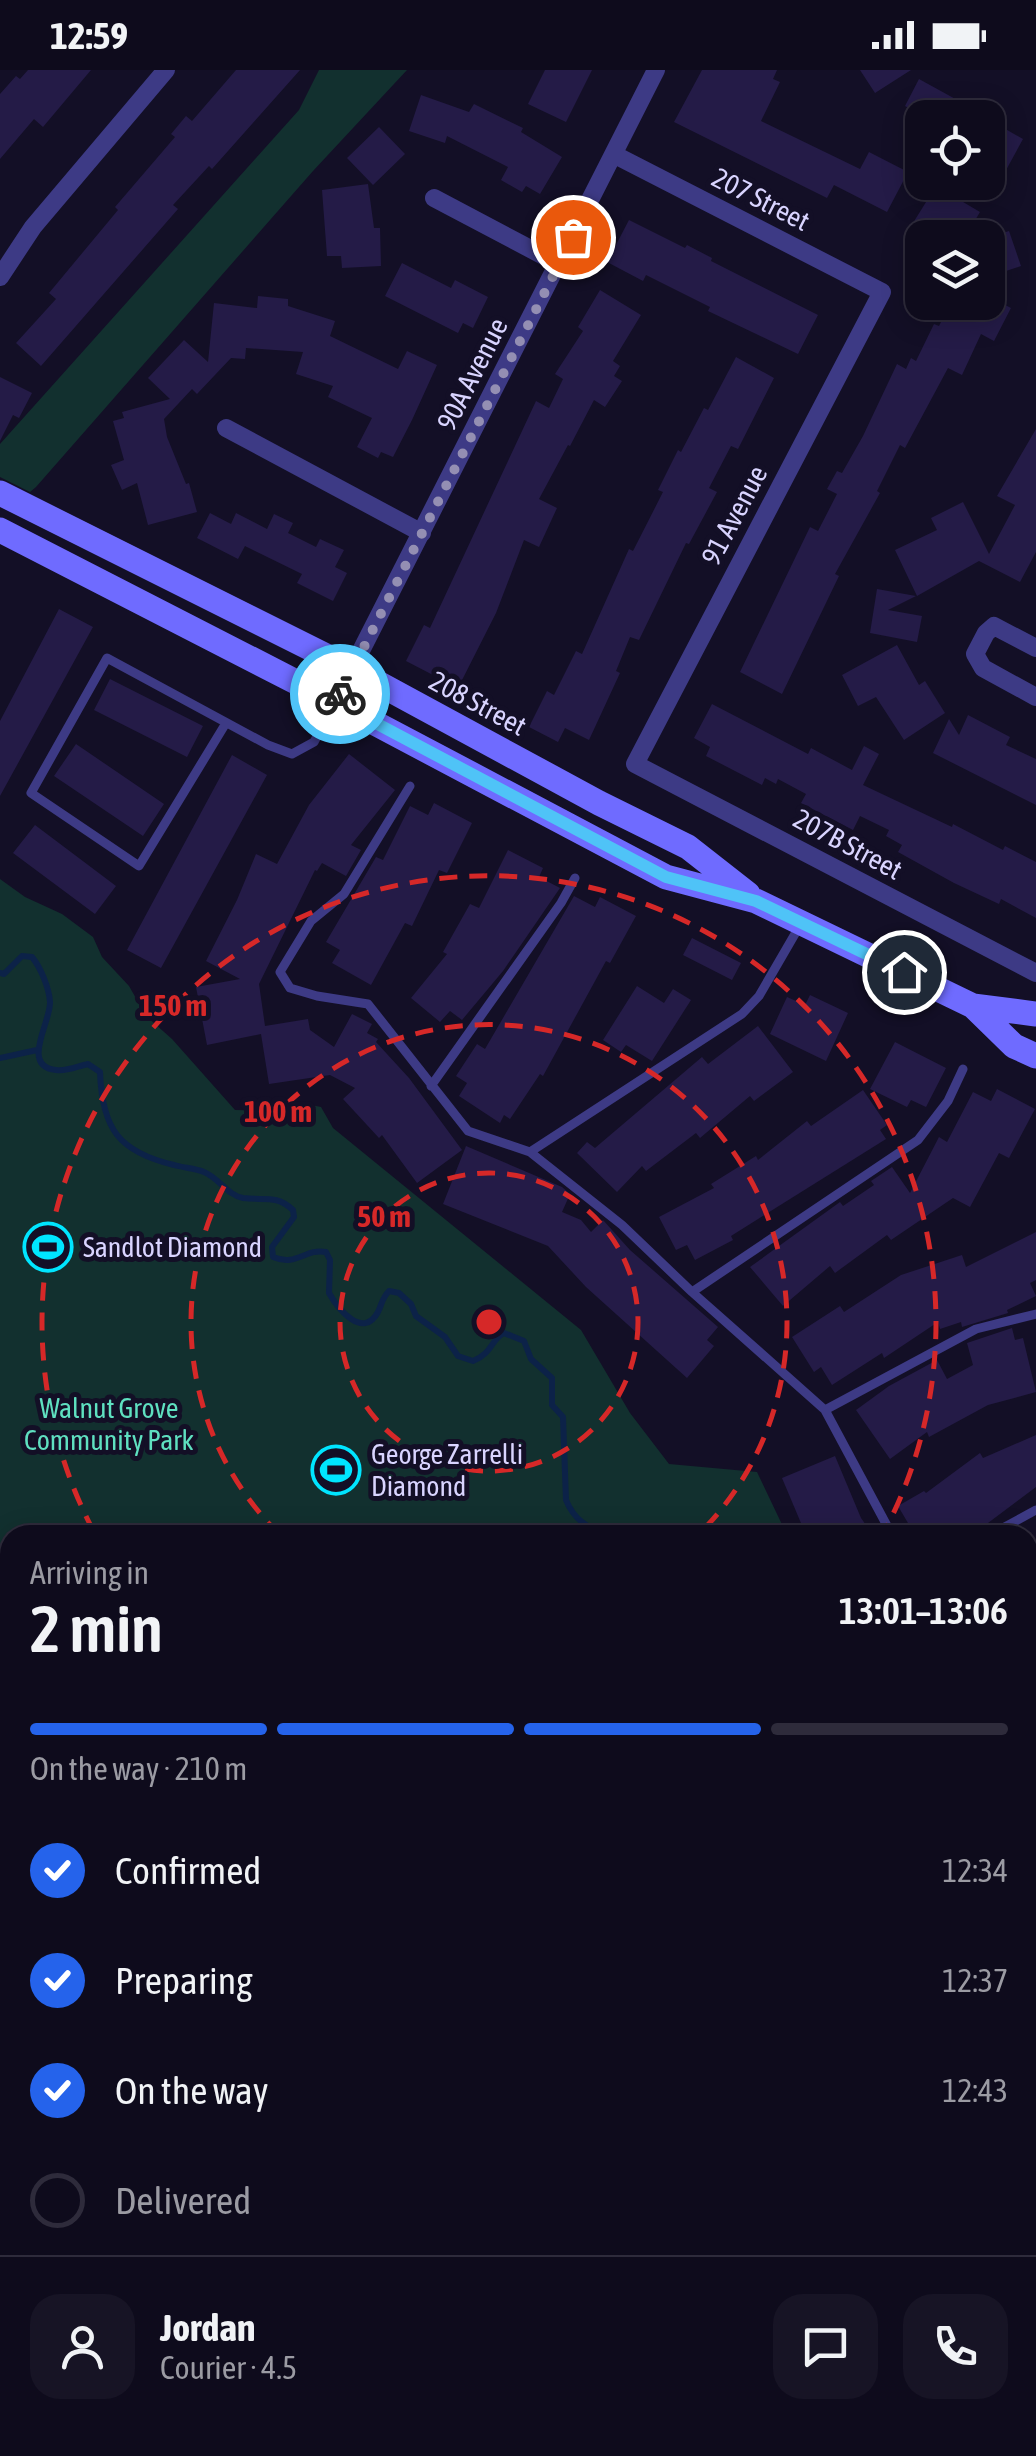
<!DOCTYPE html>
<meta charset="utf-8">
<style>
body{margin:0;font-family:"Asap Condensed",sans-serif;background:#171425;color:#f1f3f6;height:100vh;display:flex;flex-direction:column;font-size:38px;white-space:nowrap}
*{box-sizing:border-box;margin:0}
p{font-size:32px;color:#9b9ba3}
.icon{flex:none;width:55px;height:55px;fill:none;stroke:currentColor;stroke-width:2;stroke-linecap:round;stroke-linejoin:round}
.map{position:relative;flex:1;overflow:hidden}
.drawer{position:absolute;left:0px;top:1455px;width:1038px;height:932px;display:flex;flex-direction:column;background:#0e0b1c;border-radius:30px 30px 0 0;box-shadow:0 5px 25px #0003,0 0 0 2px #2e2b3b}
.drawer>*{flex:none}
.fabs{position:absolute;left:905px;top:30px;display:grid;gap:20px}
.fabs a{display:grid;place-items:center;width:100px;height:100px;border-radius:20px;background:#0e0b1c;box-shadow:0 5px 25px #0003,0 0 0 2px #2e2b3b;font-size:50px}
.pin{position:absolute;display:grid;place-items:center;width:85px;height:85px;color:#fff;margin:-42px;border:5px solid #fff;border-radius:50%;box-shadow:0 2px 10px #0007}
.courier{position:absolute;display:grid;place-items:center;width:100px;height:100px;margin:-50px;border:8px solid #4fc3f7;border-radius:50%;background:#fff;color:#222;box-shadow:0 2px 12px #0007}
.headline em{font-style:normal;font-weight:600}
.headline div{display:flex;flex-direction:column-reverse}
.headline{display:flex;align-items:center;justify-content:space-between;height:170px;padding:0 30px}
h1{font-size:65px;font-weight:600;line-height:75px}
.bar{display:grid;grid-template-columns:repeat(4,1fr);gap:15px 10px;align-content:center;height:120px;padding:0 30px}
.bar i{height:12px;border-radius:8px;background:#2e2b3b}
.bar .current{background:#2563eb}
.bar p{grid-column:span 4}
.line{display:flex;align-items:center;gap:25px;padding:0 30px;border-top:2px solid #2e2b3b}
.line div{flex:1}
.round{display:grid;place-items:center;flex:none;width:105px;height:105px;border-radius:30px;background:#171425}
ol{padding:0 30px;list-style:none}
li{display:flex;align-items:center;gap:30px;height:110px}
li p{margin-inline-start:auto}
li .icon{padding:10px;border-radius:50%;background:#2563eb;color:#fff;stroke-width:4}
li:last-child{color:#9b9ba3}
li i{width:55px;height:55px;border:5px solid #2e2b3b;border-radius:50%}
.status{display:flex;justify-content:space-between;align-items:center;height:70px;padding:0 50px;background:#0e0b1c;direction:ltr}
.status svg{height:28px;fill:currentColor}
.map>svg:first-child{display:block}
</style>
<div class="status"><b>12:59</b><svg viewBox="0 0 49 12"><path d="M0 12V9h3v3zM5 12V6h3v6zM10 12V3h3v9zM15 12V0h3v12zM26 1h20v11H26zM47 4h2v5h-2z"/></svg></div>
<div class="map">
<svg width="1036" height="2386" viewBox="0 0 1036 2386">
<rect width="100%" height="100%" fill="#130f26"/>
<path fill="#12302f" d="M319 0H407L313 101 36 417 30 422 0 407V374L299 40Z
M0 809 25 827 62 844 93 867 102 887 129 916 146 946 172 969 235 1040 278 1041 306 1034 321 1037 333 1058 581 1260 630 1343 669 1394 757 1402 787 1465H10V2101L0 2105Z
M1036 1556V1859H1030L1028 1862V1575Z"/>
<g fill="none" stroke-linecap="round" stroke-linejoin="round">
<path stroke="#0c2248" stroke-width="6" d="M0 903 4 904 22 886 32 887C41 898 49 918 50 932 51 952 20 996 56 1000 66 1002 78 996 88 994L100 1002C102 1059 119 1082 174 1095 184 1098 195 1098 204 1102 219 1108 227 1125 243 1128 264 1131 276 1124 293 1140L294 1147 272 1177 273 1187C297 1197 305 1178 326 1182L330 1190 329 1223C338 1239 363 1270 378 1242 382 1234 382 1228 389 1221L399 1223 411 1234 416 1246 445 1267 458 1286 473 1291C493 1283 491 1269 504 1263L524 1271 531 1289 552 1308V1335L563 1347 566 1430C574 1450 588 1458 607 1465
M0 988 37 980
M1036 1682 1032 1695 1036 1706
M1028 1732H1036
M0 2054 10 2053"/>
</g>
<path fill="#241b47" d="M28 0H91L43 57 34 49 0 89V24L16 6 20 9Z
M236 0H300L212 99 209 96 173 135 178 139 41 296 16 273 56 229 49 223 118 140 115 137 175 67 171 64 186 46 192 51Z
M545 0H592L566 52 528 34Z
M702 0H777L773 9 780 12 761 51 860 99 869 82 908 102 887 142 834 115 827 128 674 52Z
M860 0H911L875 23Z
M919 9 959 31 957 33 984 48H926L905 36Z
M421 25 469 42 474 34 523 58 521 62 562 87 540 124 526 116 522 122 501 110 508 97 447 66 445 73 409 61Z
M988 49 1023 69 1005 102 988 93Z
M379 57 405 84 373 115 347 88Z
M368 114 374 158H380L381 196 342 198 341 186H327L322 120Z
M936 116 980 142 971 157 965 153 956 168H938L913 153Z
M629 150 685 178 687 175 712 188 711 191 818 245 798 284 708 241 710 237 646 205 643 211 607 192Z
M1009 161 1021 196 988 207V168Z
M402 193 451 218 455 210 488 227 473 258 463 253 458 263 385 226Z
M600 220 641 245 613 291 620 296 614 306 622 311 605 337 594 330 570 376 568 375 539 429 557 438 539 477 524 470 496 543 458 618 406 591 424 555 430 558 536 331 549 338 563 309 555 304 583 261 578 257Z
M258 226 288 229V236L335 251 330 266 398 299 407 281 437 295 412 350 393 387 381 382 378 388 357 377 372 348 328 327 333 316 296 304 303 282 246 278 245 289 231 288 197 324 192 319 164 349 167 367 186 414 189 413 197 442 148 455 137 413 122 420 111 395 124 390 113 351 124 348 122 342 170 329 148 308 184 270 208 292 214 233 257 238Z
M988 226 1011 238 994 271 981 264 962 305 948 298 905 378 900 375 877 421 880 423 835 504 839 506 782 624 740 602 810 457 818 461 837 424 827 419 837 401 842 403 863 366 897 294 906 299 911 288 916 291 934 254 939 256 951 232H988Z
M736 287 774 308 738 379 731 376 709 418 717 422 689 474 686 473 639 570 630 567 616 601 620 603 589 670 565 658 558 672 529 657 547 621 554 625 576 581 582 584 629 479 633 481 663 422 658 420 678 380 681 382 704 338 708 340Z
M0 307 32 323 19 348 13 345 0 371Z
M1036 359V482L1020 512 979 491 917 526 895 480 937 460 931 448 963 432 989 484 1015 435 997 426Z
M210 443 231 454 236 443 267 459 274 444 293 453 288 463 316 477 320 469 344 480 335 497 347 503 333 531 297 513 302 504 245 476 238 489 197 468Z
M877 519 916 526 888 540 922 546 917 572 870 563Z
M59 539 93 557 0 726V651Z
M897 575 919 615 925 611 945 643 904 670 876 627 858 636 842 605Z
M110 609 203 656 187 687 94 640Z
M712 634 808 684 811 678 852 700 864 676 879 684 863 715 952 757 953 754 1003 780 1005 776 1036 792V848L1001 829 999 834 954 813 898 782 902 775 886 766 889 760 860 746 853 760 801 733 806 724 778 709 776 714 765 708 762 715 706 686 710 677 694 668Z
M968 645 1010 667 1006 675 1036 689V735L933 683 949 649 959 665Z
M76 674 164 734 143 766 54 706Z
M349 684 395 720 351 775 361 780 346 806 322 793 317 801 315 800 259 914 265 956 308 949 310 960 334 977 352 944 372 954 367 963 378 969 376 972 409 1008 462 1080 417 1113 382 1065 379 1068 343 1029 355 1018 330 1005 269 1014 261 964 207 975 196 917 240 909 206 891 237 830 256 784 277 794 309 735Z
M232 685 267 705 161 898 127 880Z
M434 733 472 753 447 803 439 800 412 856 405 853 371 915 332 893 340 880 326 872 376 787 383 790 410 736 428 745Z
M35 755 116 816 95 844 13 783Z
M508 780 543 798 539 807 560 818 503 901 462 950 450 941 440 952 411 928 447 884 443 882 470 834 479 838Z
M574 826 595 837 600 827 636 846 610 893 606 891 543 1006 540 1004 510 1049 504 1045 500 1053 459 1026 467 1013 456 1006 477 974 485 979Z
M692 868 741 893 732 910 683 885Z
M637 916 664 933 673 919 691 930 652 991 626 975 621 982 603 970Z
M810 925 848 943 826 991 770 964 787 927 805 935Z
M758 956 793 1002 754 1031 750 1026 700 1068 696 1063 646 1101 642 1096 617 1122 577 1083 587 1072 595 1078 702 987 708 994Z
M895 972 946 998 926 1037 911 1030 907 1037 870 1019Z
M997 1019 1035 1039 1009 1088 999 1083 970 1137 953 1128 891 1170 887 1165 835 1203 830 1196 783 1236 750 1197 840 1132 843 1136 874 1115 871 1111 892 1097 910 1123 939 1067 947 1072 973 1022 991 1031Z
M863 1020 887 1055 880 1060 886 1069 731 1166 733 1170 695 1190 687 1175 676 1180 659 1147 714 1118 711 1114 756 1086 758 1090 807 1051 811 1056Z
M466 1076 562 1117 570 1124 562 1142 581 1150 591 1162 603 1150 630 1180 718 1257 707 1270 714 1276 687 1308 586 1217 548 1176 443 1134Z
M1036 1162V1210L1030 1213 1036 1226 1007 1240 1008 1243 962 1257 961 1252 940 1259 938 1252 884 1288 882 1283 832 1315 821 1297 814 1302 792 1267 840 1236 844 1242 901 1205 962 1185 966 1197Z
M1012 1258 1015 1270 1023 1268 1036 1322 988 1335 929 1367 927 1362 890 1389 856 1340 889 1316 937 1290 947 1309 973 1295 967 1273Z
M1036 1365V1417L972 1465H915L898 1436 924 1421 926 1423 980 1383 983 1388Z
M835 1386 861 1448 873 1465H806L782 1408Z"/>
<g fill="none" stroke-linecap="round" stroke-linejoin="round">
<path stroke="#3d3a85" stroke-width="9" d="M226 653 139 796 31 723 107 588 268 675 292 684 314 672 334 635
M410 716 344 824 311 851 280 902 290 918 317 926 368 934 468 1061 530 1082 622 1155 692 1222 825 1340 892 1465
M431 1016 561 833 575 808
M530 1082 742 944 759 926 799 857
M692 1222 918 1070 948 1031 963 999
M825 1340 976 1259 1036 1244
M990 1465 1036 1440"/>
<path stroke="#3d3a85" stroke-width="18" d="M615 85 882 222 635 694 1036 903
M434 128 559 194
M0 207 33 157 166 0
M226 358 422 463
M1036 578 994 556 986 563 975 584 983 598 1036 627
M335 632 656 0
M1028 2021 1036 2020
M1028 2252 1036 2255
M0 2263 10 2258
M378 2378 397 2386
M205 2386 209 2378
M552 2386 557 2378"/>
<path stroke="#6f6bff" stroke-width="25" d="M0 423 352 599 599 733 688 777 748 824
M0 460 335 632 666 807 756 831 973 936 1014 976 1036 986
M973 936 1036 944"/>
</g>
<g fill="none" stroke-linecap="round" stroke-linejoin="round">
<path stroke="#948fb3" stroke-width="10" stroke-dasharray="0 18" d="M340 624 573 167"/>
<path stroke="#4fc3f7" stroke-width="12" d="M340 624 336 632 666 807 756 831 904 902"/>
</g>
<g fill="none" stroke="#d62828" stroke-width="5" stroke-dasharray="18 12">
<circle cx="489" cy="1252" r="149"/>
<path d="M280 1465A298 298 0 1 1 698 1465"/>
<path d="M94 1462A447 447 0 1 1 884 1462"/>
</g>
<defs>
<g id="stadium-ring" transform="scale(2.5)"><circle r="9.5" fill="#130f26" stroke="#00e5ff" stroke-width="1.5"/><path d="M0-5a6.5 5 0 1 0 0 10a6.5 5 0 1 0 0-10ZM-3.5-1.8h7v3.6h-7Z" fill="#00e5ff"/></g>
</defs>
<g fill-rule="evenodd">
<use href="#stadium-ring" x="48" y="1177"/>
<use href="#stadium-ring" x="336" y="1400"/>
</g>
<g text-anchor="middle" stroke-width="10" stroke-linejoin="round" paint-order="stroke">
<g font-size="28" fill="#d9d4ff" stroke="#130f26">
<text transform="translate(761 129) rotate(27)" y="10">207 Street</text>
<text transform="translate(472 304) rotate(-63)" y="10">90A Avenue</text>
<text transform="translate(734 445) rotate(-62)" y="10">91 Avenue</text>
<text transform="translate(478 633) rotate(28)" y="10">208 Street</text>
<text transform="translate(848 774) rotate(28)" y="10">207B Street</text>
</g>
<g font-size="28" fill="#d9d4ff" stroke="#130f26" text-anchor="start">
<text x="83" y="1187">Sandlot Diamond</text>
<text x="371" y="1394">George Zarrelli<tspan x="371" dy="32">Diamond</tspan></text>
</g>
<g font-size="28" fill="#5fe0c0" stroke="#130f26">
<text x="109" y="1348">Walnut Grove<tspan x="109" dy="32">Community Park</tspan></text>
</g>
</g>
<circle cx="489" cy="1252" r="15" fill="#d62828" stroke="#130f26" stroke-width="5"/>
<g font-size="30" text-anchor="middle" font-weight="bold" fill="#d62828" stroke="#130f26" stroke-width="10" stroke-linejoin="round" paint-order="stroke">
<text x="173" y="946">150 m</text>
<text x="278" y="1052">100 m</text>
<text x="384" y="1157">50 m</text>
</g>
</svg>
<div class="fabs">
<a><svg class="icon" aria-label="locate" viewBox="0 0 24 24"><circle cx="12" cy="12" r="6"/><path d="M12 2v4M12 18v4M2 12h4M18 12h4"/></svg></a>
<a><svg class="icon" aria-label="layers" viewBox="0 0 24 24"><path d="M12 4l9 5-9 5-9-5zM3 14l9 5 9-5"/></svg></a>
</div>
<div class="pin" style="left:573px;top:167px;background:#ea580c"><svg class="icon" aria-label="bag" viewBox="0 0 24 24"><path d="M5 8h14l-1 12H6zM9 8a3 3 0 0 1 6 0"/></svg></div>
<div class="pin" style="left:904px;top:902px;background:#1f2937"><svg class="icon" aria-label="home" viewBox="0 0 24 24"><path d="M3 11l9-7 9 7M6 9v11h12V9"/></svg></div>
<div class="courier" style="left:340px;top:624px"><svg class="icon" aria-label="bike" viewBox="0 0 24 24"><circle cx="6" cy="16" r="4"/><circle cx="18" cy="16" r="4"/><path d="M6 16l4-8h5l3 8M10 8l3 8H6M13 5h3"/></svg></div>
<section class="drawer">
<div class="headline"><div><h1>2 min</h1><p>Arriving in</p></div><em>13:01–13:06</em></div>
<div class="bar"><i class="current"></i><i class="current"></i><i class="current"></i><i></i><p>On the way · 210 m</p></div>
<ol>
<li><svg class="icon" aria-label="check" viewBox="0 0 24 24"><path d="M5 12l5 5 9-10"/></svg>Confirmed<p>12:34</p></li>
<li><svg class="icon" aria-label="check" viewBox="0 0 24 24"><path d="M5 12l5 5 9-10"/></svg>Preparing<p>12:37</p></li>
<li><svg class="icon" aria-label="check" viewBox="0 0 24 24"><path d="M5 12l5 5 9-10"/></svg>On the way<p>12:43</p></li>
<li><i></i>Delivered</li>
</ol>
<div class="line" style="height:180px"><a class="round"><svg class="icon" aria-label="person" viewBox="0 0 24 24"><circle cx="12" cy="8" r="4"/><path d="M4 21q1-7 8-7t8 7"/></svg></a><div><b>Jordan</b><p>Courier · 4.5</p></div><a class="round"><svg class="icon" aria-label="chat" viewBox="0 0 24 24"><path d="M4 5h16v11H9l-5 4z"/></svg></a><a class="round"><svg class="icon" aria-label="phone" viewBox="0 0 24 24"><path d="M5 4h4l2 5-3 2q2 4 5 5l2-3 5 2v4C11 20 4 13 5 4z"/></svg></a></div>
</section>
</div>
